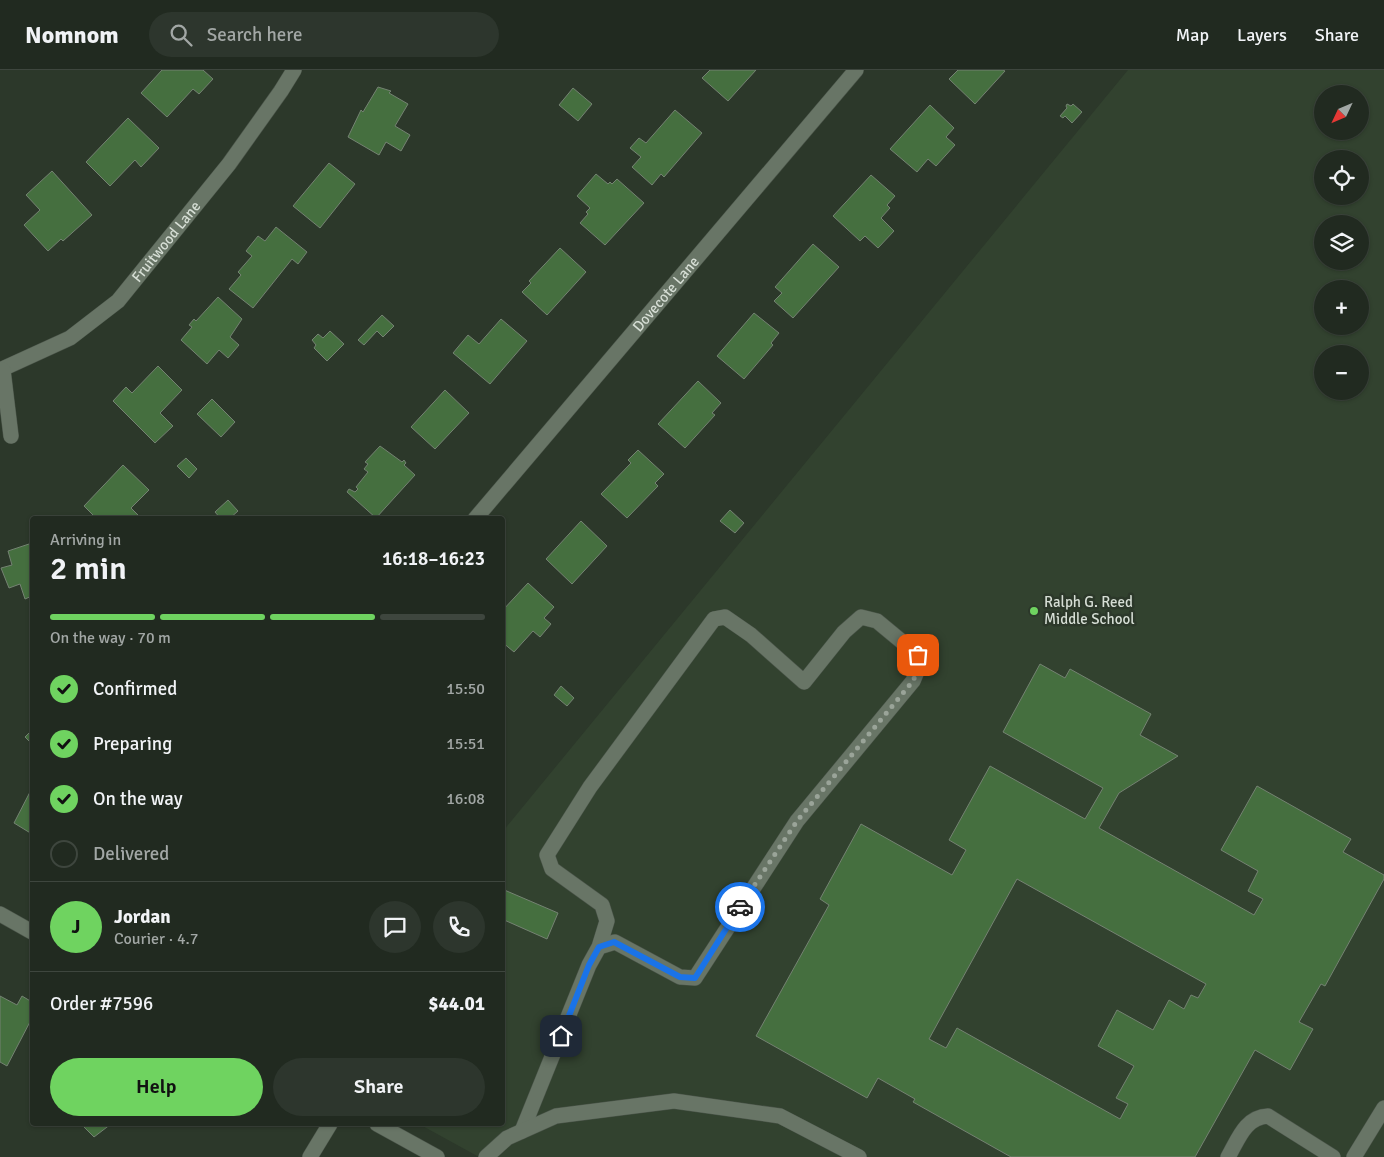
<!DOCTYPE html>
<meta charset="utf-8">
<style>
body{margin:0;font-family:Signika,sans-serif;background:#2d362d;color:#f1f3f6;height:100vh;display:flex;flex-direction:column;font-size:19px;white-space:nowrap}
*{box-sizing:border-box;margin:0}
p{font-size:16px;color:#a2a7a5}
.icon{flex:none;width:28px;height:28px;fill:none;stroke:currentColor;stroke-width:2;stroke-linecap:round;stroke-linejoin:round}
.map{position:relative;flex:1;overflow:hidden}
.details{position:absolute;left:30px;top:446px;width:475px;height:610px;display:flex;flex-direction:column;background:#212a20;border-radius:5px;box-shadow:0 1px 4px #0004,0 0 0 1px #3e463e}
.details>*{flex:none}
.needle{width:32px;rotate:226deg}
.tools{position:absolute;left:1314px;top:15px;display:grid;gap:10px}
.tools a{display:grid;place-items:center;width:55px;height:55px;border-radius:50%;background:#212a20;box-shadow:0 1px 4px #0004,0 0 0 1px #3e463e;font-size:25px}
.pin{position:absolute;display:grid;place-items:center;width:42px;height:42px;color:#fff;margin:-21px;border-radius:10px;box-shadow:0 2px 8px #0006}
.courier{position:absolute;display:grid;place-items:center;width:50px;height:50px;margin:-25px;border:4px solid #1a73e8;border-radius:50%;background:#fff;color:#222;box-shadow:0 1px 6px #0007}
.overview em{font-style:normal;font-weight:600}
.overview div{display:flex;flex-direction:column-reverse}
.overview{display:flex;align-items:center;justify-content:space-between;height:85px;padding:0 20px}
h1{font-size:32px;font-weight:600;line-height:38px}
.bar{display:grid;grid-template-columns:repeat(4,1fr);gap:8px 5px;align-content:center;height:60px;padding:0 20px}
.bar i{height:6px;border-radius:4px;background:#3e463e}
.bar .selected{background:#6fd360}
.bar p{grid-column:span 4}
.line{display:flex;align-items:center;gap:12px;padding:0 20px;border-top:1px solid #3e463e}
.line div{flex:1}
.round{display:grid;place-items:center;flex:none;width:52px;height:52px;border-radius:26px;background:#2d362d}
ol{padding:0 20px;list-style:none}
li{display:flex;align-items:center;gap:15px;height:55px}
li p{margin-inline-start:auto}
li .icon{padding:5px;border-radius:50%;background:#6fd360;color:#111;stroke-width:4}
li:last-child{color:#a2a7a5}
li i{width:28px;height:28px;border:2px solid #3e463e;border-radius:50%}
.button{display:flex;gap:10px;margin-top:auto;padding:10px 20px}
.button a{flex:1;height:58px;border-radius:30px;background:#6fd360;color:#111;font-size:20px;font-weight:600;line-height:58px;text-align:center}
.button a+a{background:#2d362d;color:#f1f3f6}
header{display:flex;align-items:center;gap:30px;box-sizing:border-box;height:70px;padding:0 25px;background:#212a20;border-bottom:1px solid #3e463e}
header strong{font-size:24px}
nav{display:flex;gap:28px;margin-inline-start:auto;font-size:18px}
.search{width:350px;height:45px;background:#2d362d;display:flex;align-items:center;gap:12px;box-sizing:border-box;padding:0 18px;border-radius:28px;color:#a2a7a5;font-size:19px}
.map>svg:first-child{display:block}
</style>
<header>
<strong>Nomnom</strong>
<div class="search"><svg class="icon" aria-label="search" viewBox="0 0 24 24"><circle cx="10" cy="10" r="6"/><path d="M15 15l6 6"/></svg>Search here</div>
<nav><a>Map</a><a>Layers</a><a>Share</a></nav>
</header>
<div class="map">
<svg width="1384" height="1087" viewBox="0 0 1384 1087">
<rect width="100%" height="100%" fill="#2c382a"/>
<path fill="#32422f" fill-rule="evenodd" d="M1128 0H1384V1087H479L419 1054H502L503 761ZM1322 24H1360V61H1322ZM1322 89H1360V126H1322ZM1322 154H1360V191H1322ZM1322 219H1360V256H1322ZM1322 284H1360V321H1322Z"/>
<path fill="#456f3f" stroke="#748272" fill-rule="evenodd" d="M162 0H203L213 9 199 24 193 19 167 47 141 23Z
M710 0H756L728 31 702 8Z
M958 0H1003L1005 1 975 34 949 9Z
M378 17 391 21 389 23 408 34 395 56 410 65 401 81 386 72 379 85 348 67 361 40 363 42Z
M573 18 592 34 578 51 559 35Z
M1067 34 1071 36 1073 34 1082 42 1072 53 1065 46 1063 48 1060 46 1067 38 1066 36Z
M930 35 954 58 946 67 955 75 936 96 928 89 917 102 890 79Z
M675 40 702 63 664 107 661 104 652 115 632 97 641 87 630 78 639 68 646 73Z
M128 48 159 78 141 97 135 90 110 116 86 92Z
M329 93 355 114 320 158 293 136Z
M52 101 92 145 63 171 61 169 48 181 24 155 40 140 26 125Z
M596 104 608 114 610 112 612 114 617 109 644 133 605 175 580 153 588 144 586 142 590 138 577 126Z
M871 105 895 126 887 135 890 138 881 148 894 161 878 178 865 166 860 171 833 146Z
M276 157 307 182 298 194 292 189 253 238 229 219 241 205 238 202 252 186 246 181 258 166 265 171Z
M813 174 839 197 793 248 774 231 782 223 775 217Z
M560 178 586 202 547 245 522 222 531 213 529 211Z
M218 227 242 249 230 267 239 275 228 288 219 280 207 294 181 270 192 257 189 255 194 249 196 251Z
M754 243 779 263 771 273 773 275 744 309 717 286Z
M382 245 394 256 383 267 377 261 364 275 358 270Z
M501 249 527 271 490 314 453 283 468 265 479 274Z
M330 261 344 274 327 291 314 278 316 275 312 270 318 264 323 268Z
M158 296 182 320 160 343 173 356 155 373 113 331 126 317 132 323Z
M698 311 721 333 712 343 715 345 685 378 658 354Z
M445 320 469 343 435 379 411 357Z
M212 329 235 352 221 367 197 344Z
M380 376 402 392 404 390 406 393 404 395 415 405 376 448 347 422 349 419 355 422 358 419 356 417 368 402 364 399 368 394 365 392Z
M638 380 664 404 655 413 658 416 627 448 601 424 631 393 628 390Z
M186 388 197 399 189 408 177 396Z
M123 395 149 420 131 438 141 448 97 449 84 436Z
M228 430 238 441 229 449H221L215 442Z
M730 440 744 453 735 463 720 451Z
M581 451 607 476 572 514 546 489Z
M32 473V526L25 529 20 514 9 518 1 498 12 495 8 481Z
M528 513 554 537 544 548 551 554 540 567 533 561 514 582 502 572V541Z
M1040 594 1065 608 1070 599 1151 644 1140 665 1178 686 1119 723 1099 758 1254 845 1263 829 1248 821 1258 801 1221 780 1257 716 1351 769 1343 782 1384 805V809L1325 916 1321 914 1299 952 1313 959 1290 1000 1255 980 1195 1087H1011L913 1032 915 1029 878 1008 867 1028 756 966 829 835 820 829 861 754 952 805 966 780 949 770 990 696 1085 749 1103 718 1003 662ZM1017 809 1206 914 1198 928 1191 925 1184 939 1169 930 1153 960 1117 940 1098 976 1134 996 1116 1028 1128 1034 1120 1049 957 958 946 978 929 969Z
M561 616 574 628 567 636 554 625Z
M32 660V674L25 667Z
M30 722 32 724V764L14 753Z
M502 819 558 843 547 869 502 849Z
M0 926 17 935 22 926 32 932V948L7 996 0 992Z
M81 1054H111L94 1067Z"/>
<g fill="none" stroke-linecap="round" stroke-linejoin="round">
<g stroke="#4a5449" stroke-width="16">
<g id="minor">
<path id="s1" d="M0 300 70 268 118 231 229 94 281 21 294 0"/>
<path d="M3 300 11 366"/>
<path id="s2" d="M475 449 856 0"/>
<path d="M0 844 32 862"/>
<path d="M377 1054 437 1087"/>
<path d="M522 1061 589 895 599 877 615 872 680 907 695 908 797 751 913 611 918 599V585L877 551 861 547 844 562 804 612 751 565 725 547 714 549 590 717 547 785 552 799 602 835 607 851 599 877"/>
<path d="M310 1087 330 1054"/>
<path d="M486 1087 507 1068 556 1046 674 1031 780 1046 859 1087"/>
<path d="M1228 1087C1238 1070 1245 1047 1268 1046L1333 1087"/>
<path d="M1354 1087 1384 1038"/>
</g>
</g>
<use href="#minor" stroke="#687566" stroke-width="15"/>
</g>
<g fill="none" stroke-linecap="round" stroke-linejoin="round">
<path stroke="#9aa499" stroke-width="5" stroke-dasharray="0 9" d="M740 837 797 751 913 611 918 599V585"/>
<path stroke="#1a73e8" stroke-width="6" d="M561 966 589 895 599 877 614 872 680 907 695 908 740 837"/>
</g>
<circle fill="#6fd360" stroke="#2c382a" stroke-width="2" cx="1034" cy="541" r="5"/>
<g text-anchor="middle" stroke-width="5" stroke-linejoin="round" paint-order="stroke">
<g font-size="15" fill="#d6ded5" stroke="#2c382a">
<text dy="5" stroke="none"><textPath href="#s1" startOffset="214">Fruitwood Lane</textPath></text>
<text dy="5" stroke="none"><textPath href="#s2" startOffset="295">Dovecote Lane</textPath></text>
</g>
<g font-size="15" fill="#d6ded5" stroke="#2c382a" text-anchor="start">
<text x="1044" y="537">Ralph G. Reed<tspan x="1044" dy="17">Middle School</tspan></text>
</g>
</g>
</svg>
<div class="tools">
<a><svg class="needle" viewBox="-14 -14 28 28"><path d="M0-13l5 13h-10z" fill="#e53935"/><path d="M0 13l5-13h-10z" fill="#a2a7a5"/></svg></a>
<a><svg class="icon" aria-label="locate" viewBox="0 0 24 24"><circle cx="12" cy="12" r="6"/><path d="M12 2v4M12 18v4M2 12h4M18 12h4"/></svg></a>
<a><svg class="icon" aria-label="layers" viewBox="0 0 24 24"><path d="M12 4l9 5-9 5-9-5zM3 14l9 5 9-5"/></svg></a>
<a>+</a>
<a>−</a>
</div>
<div class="pin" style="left:918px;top:585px;background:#ea580c"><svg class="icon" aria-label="bag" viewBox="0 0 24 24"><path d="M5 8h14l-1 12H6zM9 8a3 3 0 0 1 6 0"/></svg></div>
<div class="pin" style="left:561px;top:966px;background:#1f2937"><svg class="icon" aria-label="home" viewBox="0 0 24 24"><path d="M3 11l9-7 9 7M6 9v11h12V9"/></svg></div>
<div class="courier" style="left:740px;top:837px"><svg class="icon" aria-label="car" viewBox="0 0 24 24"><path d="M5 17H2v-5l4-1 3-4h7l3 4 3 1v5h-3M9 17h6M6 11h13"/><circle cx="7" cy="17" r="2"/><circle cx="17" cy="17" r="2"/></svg></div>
<section class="details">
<div class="overview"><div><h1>2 min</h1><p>Arriving in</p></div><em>16:18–16:23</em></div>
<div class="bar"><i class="selected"></i><i class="selected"></i><i class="selected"></i><i></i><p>On the way · 70 m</p></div>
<ol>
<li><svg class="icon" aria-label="check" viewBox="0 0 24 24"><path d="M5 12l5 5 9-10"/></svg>Confirmed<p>15:50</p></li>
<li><svg class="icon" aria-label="check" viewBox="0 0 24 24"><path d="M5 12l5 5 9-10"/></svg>Preparing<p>15:51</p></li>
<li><svg class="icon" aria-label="check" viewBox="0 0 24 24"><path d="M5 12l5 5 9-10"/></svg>On the way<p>16:08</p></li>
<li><i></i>Delivered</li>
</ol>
<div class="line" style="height:90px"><b class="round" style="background:#6fd360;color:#111">J</b><div><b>Jordan</b><p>Courier · 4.7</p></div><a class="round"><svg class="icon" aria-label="chat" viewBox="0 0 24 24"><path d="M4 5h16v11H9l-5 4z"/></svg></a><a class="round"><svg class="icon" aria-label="phone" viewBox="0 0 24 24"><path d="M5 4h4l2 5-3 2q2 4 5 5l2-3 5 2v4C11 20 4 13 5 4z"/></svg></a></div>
<div class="line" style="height:65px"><div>Order #7596</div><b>$44.01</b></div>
<div class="button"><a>Help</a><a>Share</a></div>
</section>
</div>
